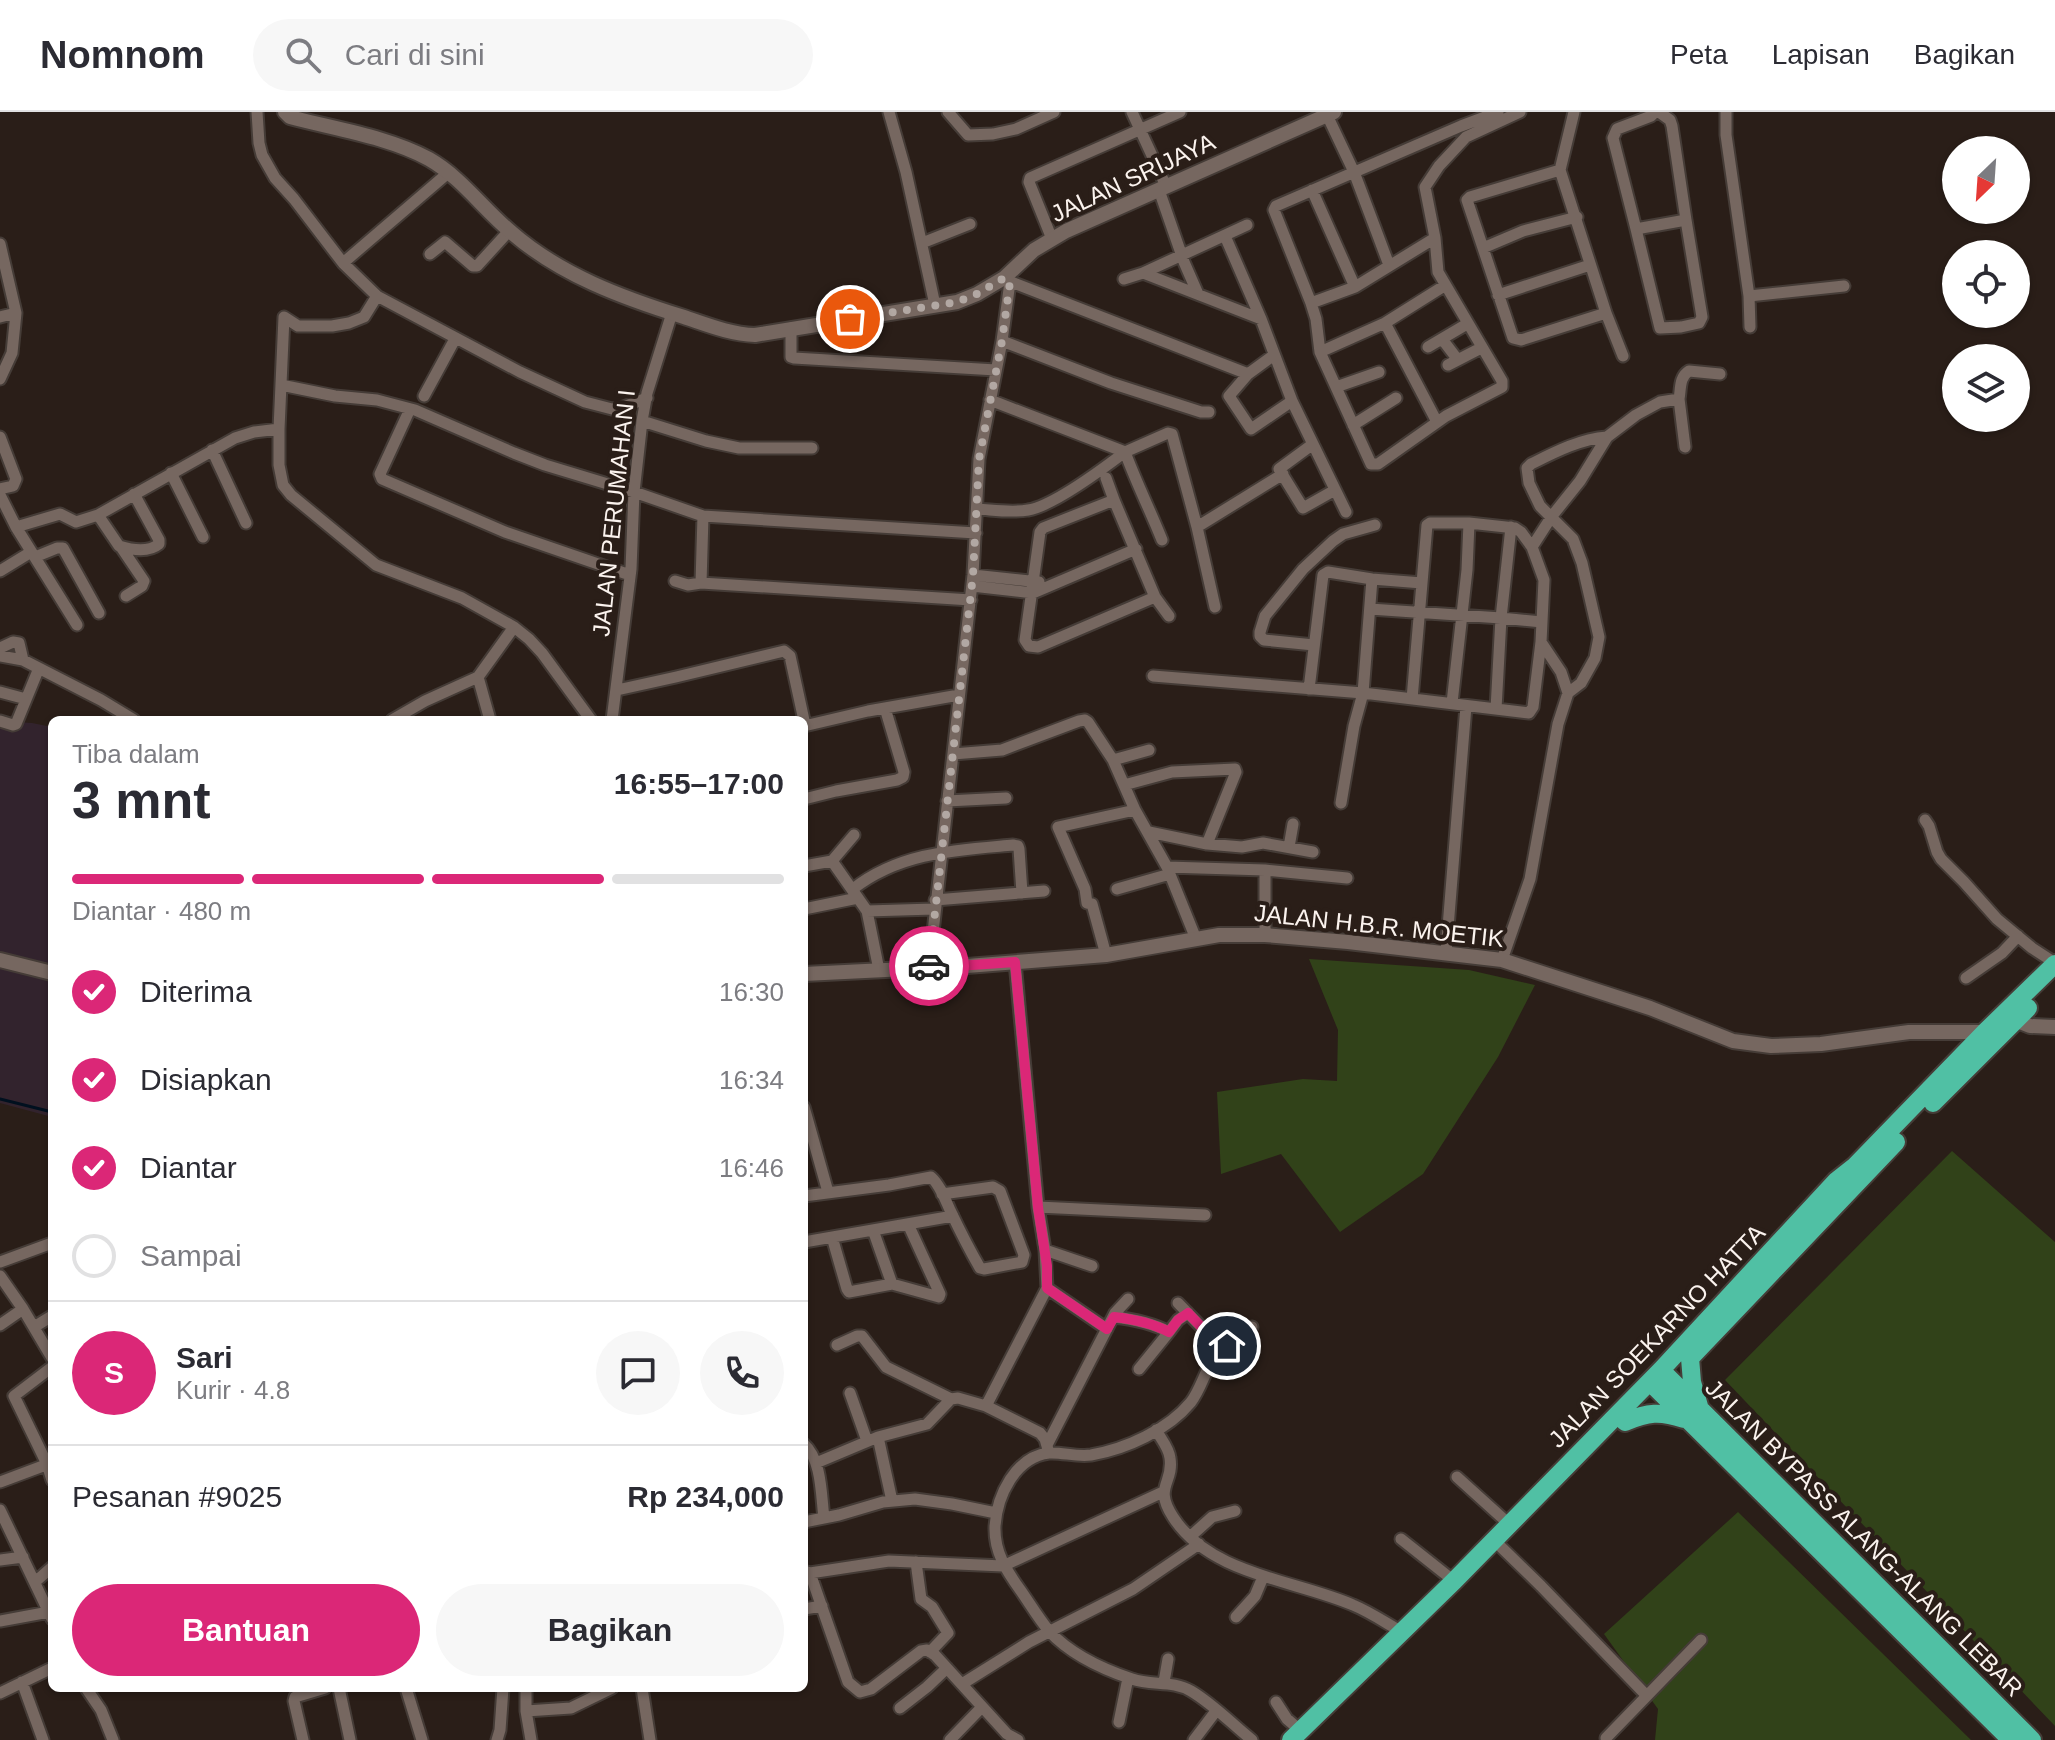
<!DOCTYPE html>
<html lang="id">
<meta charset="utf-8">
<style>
body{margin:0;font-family:Arial,sans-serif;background:#f7f7f7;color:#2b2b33;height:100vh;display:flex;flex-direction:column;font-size:30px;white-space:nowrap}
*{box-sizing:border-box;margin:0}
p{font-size:26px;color:#7c7c81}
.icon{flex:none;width:44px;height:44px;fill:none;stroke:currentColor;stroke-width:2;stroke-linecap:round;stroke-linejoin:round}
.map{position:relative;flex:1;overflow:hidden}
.drawer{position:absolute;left:48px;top:604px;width:760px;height:976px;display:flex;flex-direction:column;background:#fff;border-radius:12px;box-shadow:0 2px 6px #0004}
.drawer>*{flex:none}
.needle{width:52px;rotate:205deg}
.tools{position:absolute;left:1942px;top:24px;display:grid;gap:16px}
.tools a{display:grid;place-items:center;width:88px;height:88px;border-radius:50%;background:#fff;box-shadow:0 2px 6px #0004;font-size:40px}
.pin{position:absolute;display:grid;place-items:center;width:68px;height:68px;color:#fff;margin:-34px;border:4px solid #fff;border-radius:50%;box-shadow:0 2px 8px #0007}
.courier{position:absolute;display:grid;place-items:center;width:80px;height:80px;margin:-40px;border:6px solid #db2777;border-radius:50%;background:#fff;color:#222;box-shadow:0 2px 10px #0007}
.head em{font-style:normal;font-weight:700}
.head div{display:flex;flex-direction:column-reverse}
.head{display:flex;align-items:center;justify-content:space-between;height:136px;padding:0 24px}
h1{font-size:52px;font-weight:700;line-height:60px}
.bar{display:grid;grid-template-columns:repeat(4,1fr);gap:12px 8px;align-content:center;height:96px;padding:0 24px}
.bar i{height:10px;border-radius:6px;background:#e1e1e2}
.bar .active{background:#db2777}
.bar p{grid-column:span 4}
.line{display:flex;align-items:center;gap:20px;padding:0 24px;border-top:2px solid #e1e1e2}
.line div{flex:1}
.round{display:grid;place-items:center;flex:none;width:84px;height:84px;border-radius:42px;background:#f7f7f7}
ol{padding:0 24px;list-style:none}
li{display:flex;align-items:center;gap:24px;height:88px}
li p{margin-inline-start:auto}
li .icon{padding:8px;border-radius:50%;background:#db2777;color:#fff;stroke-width:4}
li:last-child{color:#7c7c81}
li i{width:44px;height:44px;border:4px solid #e1e1e2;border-radius:50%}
.button{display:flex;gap:16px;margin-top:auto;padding:16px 24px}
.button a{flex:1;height:92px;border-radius:48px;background:#db2777;color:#fff;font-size:32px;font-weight:700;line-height:92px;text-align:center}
.button a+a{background:#f7f7f7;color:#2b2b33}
header{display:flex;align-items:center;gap:48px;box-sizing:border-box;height:112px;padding:0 40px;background:#fff;border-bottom:2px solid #e1e1e2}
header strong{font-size:38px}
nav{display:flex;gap:44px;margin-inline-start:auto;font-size:28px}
.search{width:560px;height:72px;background:#f7f7f7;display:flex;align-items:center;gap:20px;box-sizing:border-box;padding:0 28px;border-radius:44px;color:#7c7c81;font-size:30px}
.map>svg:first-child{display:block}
</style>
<header>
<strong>Nomnom</strong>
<div class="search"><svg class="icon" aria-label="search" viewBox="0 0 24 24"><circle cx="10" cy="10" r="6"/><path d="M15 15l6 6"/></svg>Cari di sini</div>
<nav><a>Peta</a><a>Lapisan</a><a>Bagikan</a></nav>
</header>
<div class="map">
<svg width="2055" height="1628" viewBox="0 0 2055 1628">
<rect width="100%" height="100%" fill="#2a1e18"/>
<path fill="#32232d" d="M0 609 32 611 52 615V1005L0 991Z"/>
<path fill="#314219" d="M1309 847 1469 858 1535 873 1498 945 1423 1062 1340 1120 1281 1042 1221 1062 1217 980 1303 967 1337 969 1338 918Z
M1952 1039 2055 1130V1614L1725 1268Z
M1738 1400 1971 1628H1655L1658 1597 1604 1522Z"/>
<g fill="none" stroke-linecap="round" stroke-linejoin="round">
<path stroke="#00101f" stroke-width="3" d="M0 987 52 1000"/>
<g stroke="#453c37" stroke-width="15">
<path id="minor" d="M257 0 259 31 262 43 275 66 294 87 343 151 377 184 520 260 585 290 612 297 621 296 647 286
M889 0 906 60 935 193
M948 0 968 23 993 22 1016 17 1054 0
M1132 0 1166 74
M1498 0 1461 14 1276 94 1274 98 1311 191 1316 207 1320 240 1371 352H1378L1446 304 1502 275V269L1438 160 1435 126 1425 75 1439 54 1466 25 1520 0
M1574 0 1560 58 1606 201 1623 244
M1655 0 1651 4 1617 17 1613 26 1636 117 1686 108 1672 14 1670 8 1659 0
M1726 0V23L1749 184 1750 215
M1327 3 1354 60 1389 153
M1560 58 1470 85 1467 88 1513 226 1521 228 1606 201
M1159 78 1184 150 1198 182
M1312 78 1355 175
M1636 117 1660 216 1681 215 1699 211 1702 205 1686 108
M1225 124 1261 207 1292 289 1346 400
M1052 127 1029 70 1030 66 1180 0
M922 131 970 112
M0 132 16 201 12 241 0 267
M1483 136 1523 119 1577 105
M430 142 445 130 473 154H477L509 119
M343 151 448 61
M1143 161 1261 207
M1124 167 1143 161 1247 113
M1006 168 1248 262
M1498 183 1590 153
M1749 184 1844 174
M1311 191 1355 175 1435 126
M0 205 16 201
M284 205 279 317V353L283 373 291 383 376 453 462 486 514 515 529 527 542 541 591 608
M284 205 298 214H332L349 211 364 205 377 184
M1385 211 1437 310
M791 216V245L794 246 996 258
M1442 227 1458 248
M1002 229 1111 271 1201 300H1209
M1428 235 1467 212
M1320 240 1385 211 1444 174
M1274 243 1248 262 1229 284 1251 317 1292 289
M1448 253 1481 236
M281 273 335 284 377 288 415 298 514 341 545 353 634 380 703 404 976 421
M1336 275 1379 260
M424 284 455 227
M1679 287C1681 277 1679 265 1689 259L1720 262
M990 288 1125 340 1168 321 1172 322 1197 415 1215 495
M410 297 380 362 382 367 505 420 630 463
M642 309 706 329 739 336H812
M1353 313 1396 286
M0 325 16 367 13 374 0 377
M1313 332 1279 357 1303 396 1335 378
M212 338 246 411
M171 361 203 425
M1106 366 1114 388
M0 383 16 415 77 513
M978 397C994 398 1012 401 1028 398 1053 394 1104 356 1125 340 1136 370 1150 398 1162 428
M98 403 119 434C132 438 148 441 159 432V428L134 382
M703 404 701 471 971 488
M16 415 60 402 76 410 98 403 235 326 254 320 279 317
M1197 415 1283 362
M121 435 144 469 142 474 126 484
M1532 435 1552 404 1580 369 1607 325 1636 303 1660 290 1679 287 1685 335
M35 445 57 436H63L99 501
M0 459 31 440
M973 463 1039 470
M675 469 688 473 701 471
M972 474 1033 481 1136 437
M1155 485 1038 535 1029 534 1025 528 1040 420 1043 416 1114 388 1155 485 1169 504
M1370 497 1501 506 1542 510
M1541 530 1561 560 1568 581
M1314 533 1264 528 1260 524V520L1265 504 1303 457 1333 429 1343 422 1375 413
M0 536 13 530 19 531 23 548
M0 544 23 548 101 588 134 608
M1153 564 1363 581 1529 601 1533 595 1541 530 1544 468 1532 435 1521 420 1515 416 1469 411H1430L1427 413 1412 587
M478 565 490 608
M1309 577 1323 463 1328 460 1372 467 1422 471
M617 578 676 565 784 539 790 544 805 613
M0 580 26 587
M1452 591 1467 458 1469 411
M1496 597 1501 506 1511 415
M392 608 425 589 478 565 514 515
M612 608 631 457 634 380 642 309 647 281 672 201
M0 609 13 613 16 612 39 556
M804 614 868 599 959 583
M953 642 1002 638 1079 609 1085 608 1088 610 1113 648 1135 698 1167 755 1196 827
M1113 648 1149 638
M1124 673 1172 660 1235 657 1236 660 1207 732
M804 687 836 679 897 668 903 665 904 660 885 596
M947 689 1006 686
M1341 691 1354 614 1363 581 1372 467
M1925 708 1929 714 1937 740 1941 747 1964 770 1997 807 2032 836 2055 851
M1149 720 1207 732 1242 735 1263 731 1313 740
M1289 735 1293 712
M832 749 854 723
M804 754 832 749 867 799 879 858
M1167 755 1265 758 1347 766
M1265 758V823
M853 777C900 740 957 738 1013 733L1018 734 1019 737 1022 781
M1117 777 1170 762
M935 788 1044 779
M804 797 858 786
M867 799 934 797
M1446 840 1466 594
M1106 843 1092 792 1087 791 1085 777 1058 715 1135 698
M1502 848 1530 767 1558 612 1568 581 1581 571 1595 546 1599 525 1582 451 1573 427 1540 394 1529 371 1527 356 1531 352C1555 340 1580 327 1607 325
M1015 850 1038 1095
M929 856 973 463 979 347 1002 229 1010 170
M1966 866 2002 841 2018 824
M804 995 828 1080
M804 1084 889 1073 931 1065C940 1073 945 1087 950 1098 959 1117 969 1137 980 1156L984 1157 1022 1150 1024 1143 1000 1079 993 1075 942 1082
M873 1118 892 1172
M832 1125 847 1177 849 1180 892 1172 939 1185 940 1182 908 1112
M804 1130 953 1104
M1045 1138 1092 1154
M0 1150 52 1131
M0 1164 23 1197 52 1246
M1047 1176 1107 1217
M1178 1191 1210 1224C1218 1239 1211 1249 1205 1263 1201 1272 1197 1282 1191 1290 1168 1318 1126 1337 1091 1343 1076 1345 1062 1340 1049 1341 1015 1345 997 1384 995 1414 994 1440 1006 1458 1021 1479 1030 1492 1039 1507 1049 1519 1071 1543 1102 1557 1132 1567 1151 1574 1173 1568 1191 1579 1213 1592 1232 1612 1252 1628
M1114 1205C1132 1207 1152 1211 1169 1220L1178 1208 1188 1201
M0 1213 23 1197
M34 1215 52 1204
M837 1233 857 1224H862L886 1255 951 1287
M1215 1238 1235 1230 1252 1215
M52 1255 14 1284 47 1352 52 1368
M1139 1257 1169 1220
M850 1281 867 1329
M986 1294 1047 1176 1045 1138 1038 1095 1205 1103
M1156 1318C1161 1327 1169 1336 1170 1346 1174 1372 1153 1374 1173 1405 1210 1463 1296 1468 1353 1493 1370 1500 1386 1511 1402 1520
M878 1325 927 1312 951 1287 958 1286 986 1294 1040 1321 1045 1327 1049 1341
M804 1332C822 1348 821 1383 824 1406
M1047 1333 1115 1201 1128 1187
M816 1351 878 1325 892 1389
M1457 1365 1509 1412
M0 1370 51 1351
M0 1398 52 1507
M804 1410 839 1403 883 1390 915 1387 952 1392 996 1401
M1191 1424 1212 1405 1235 1399
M1401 1427 1454 1469
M1500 1434 1541 1474 1646 1583
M0 1448 23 1445
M916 1450 921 1487 932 1495 948 1521 930 1540
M804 1459 810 1461 889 1449 1003 1454 1163 1380
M810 1461 848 1570 860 1580 871 1577 921 1539 927 1538 935 1543 1007 1622 1018 1628
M35 1470 52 1455
M804 1497 822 1494
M1236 1505 1255 1484 1263 1465
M0 1509 49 1500
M22 1570 43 1628
M1164 1570 1168 1547
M962 1572 1029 1530 1133 1477 1199 1432
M86 1576 101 1598 113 1628
M339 1576 350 1628
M406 1576 422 1628
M526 1576V1599L531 1628
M642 1576 650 1628
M0 1581 52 1556
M1276 1590 1287 1607 1301 1619
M900 1596 927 1575 947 1556
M526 1599 571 1596 612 1576
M1119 1610 1128 1566
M1606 1626 1701 1528
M303 1628 294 1589 295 1585 325 1576
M497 1628 500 1618 503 1576
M950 1628 982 1595
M1194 1628 1216 1599"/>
</g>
<g stroke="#453c37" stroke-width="18">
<path id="tertiary" d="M285 0 290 5C335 17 389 25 429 47 462 66 483 97 511 120 560 163 623 186 684 205 708 213 730 222 755 223L957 190 977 182 1004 166 1034 138 1066 119 1334 0
M0 848 52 861
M804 862 967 854 1106 843 1219 823H1265L1348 830 1502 848 1650 896 1733 929 1771 934 1821 932 1909 920H1985
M2015 908 2030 914 2055 915"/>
</g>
<g stroke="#453c37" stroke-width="22">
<path id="trunk" d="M1933 991 2028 896
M1693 1243 1896 1030
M1690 1246 1692 1270 1699 1294
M1661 1258 2032 1628
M1650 1270 2011 1628
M1625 1310C1648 1300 1660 1299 1684 1307
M1291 1628 1454 1469 1661 1258 1836 1069 1855 1054 1985 920 2055 852"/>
</g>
<use href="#minor" stroke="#766760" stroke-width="11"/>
<use href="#tertiary" stroke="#766760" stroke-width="14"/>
<use href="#trunk" stroke="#50c0a4" stroke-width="18"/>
</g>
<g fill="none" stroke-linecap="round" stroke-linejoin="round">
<path stroke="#b2a8a3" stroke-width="8" stroke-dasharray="0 14.4" d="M850 207 957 190 977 182 1004 166 1010 170 1002 229 979 347 973 463 929 854"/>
<path stroke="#db2777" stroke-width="10" d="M929 854V856L1015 850 1038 1095 1047 1154V1176L1107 1217 1114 1205C1132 1207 1152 1211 1169 1220L1178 1208 1188 1201 1210 1224 1215 1238 1227 1234"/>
</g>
<g text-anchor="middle" stroke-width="8" stroke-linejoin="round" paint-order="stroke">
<g font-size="24" fill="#fbf3ee" stroke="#2a1e18">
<text transform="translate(1133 66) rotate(-25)" y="8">JALAN SRIJAYA</text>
<text transform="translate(614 401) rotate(-84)" y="8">JALAN PERUMAHAN I</text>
<text transform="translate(1379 814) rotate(6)" y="8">JALAN H.B.R. MOETIK</text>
<text transform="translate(1657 1224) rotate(-46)" y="8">JALAN SOEKARNO HATTA</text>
<text transform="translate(1864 1426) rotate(45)" y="8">JALAN BYPASS ALANG-ALANG LEBAR</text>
</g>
</g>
</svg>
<div class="tools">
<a><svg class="needle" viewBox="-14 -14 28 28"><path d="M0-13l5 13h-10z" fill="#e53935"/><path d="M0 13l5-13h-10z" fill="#7c7c81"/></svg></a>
<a><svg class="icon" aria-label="locate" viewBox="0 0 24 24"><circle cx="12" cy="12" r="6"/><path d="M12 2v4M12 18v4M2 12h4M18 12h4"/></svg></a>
<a><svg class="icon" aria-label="layers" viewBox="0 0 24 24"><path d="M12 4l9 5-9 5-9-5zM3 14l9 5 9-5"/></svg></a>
</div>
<div class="pin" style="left:850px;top:207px;background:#ea580c"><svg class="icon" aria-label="bag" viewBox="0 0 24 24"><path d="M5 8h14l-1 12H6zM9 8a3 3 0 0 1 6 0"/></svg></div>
<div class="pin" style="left:1227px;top:1234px;background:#1f2937"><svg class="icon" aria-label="home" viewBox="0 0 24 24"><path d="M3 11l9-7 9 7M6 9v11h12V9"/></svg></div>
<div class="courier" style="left:929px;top:854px"><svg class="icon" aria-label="car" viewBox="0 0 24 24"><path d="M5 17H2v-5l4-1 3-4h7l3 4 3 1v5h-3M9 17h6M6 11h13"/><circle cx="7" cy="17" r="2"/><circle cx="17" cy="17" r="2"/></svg></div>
<section class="drawer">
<div class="head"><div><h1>3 mnt</h1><p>Tiba dalam</p></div><em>16:55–17:00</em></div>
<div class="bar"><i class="active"></i><i class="active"></i><i class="active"></i><i></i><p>Diantar · 480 m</p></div>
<ol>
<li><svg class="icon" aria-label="check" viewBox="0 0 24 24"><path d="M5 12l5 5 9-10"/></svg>Diterima<p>16:30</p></li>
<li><svg class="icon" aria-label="check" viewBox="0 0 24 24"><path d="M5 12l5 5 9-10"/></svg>Disiapkan<p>16:34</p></li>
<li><svg class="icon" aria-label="check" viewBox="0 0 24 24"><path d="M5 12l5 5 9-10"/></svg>Diantar<p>16:46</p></li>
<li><i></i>Sampai</li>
</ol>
<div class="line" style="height:144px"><b class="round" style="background:#db2777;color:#fff">S</b><div><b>Sari</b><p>Kurir · 4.8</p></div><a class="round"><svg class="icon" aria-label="chat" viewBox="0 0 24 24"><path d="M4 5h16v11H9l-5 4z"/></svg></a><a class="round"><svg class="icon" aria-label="phone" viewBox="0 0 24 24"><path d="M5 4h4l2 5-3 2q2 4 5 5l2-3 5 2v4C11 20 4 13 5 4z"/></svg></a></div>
<div class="line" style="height:104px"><div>Pesanan #9025</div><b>Rp 234,000</b></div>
<div class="button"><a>Bantuan</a><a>Bagikan</a></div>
</section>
</div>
